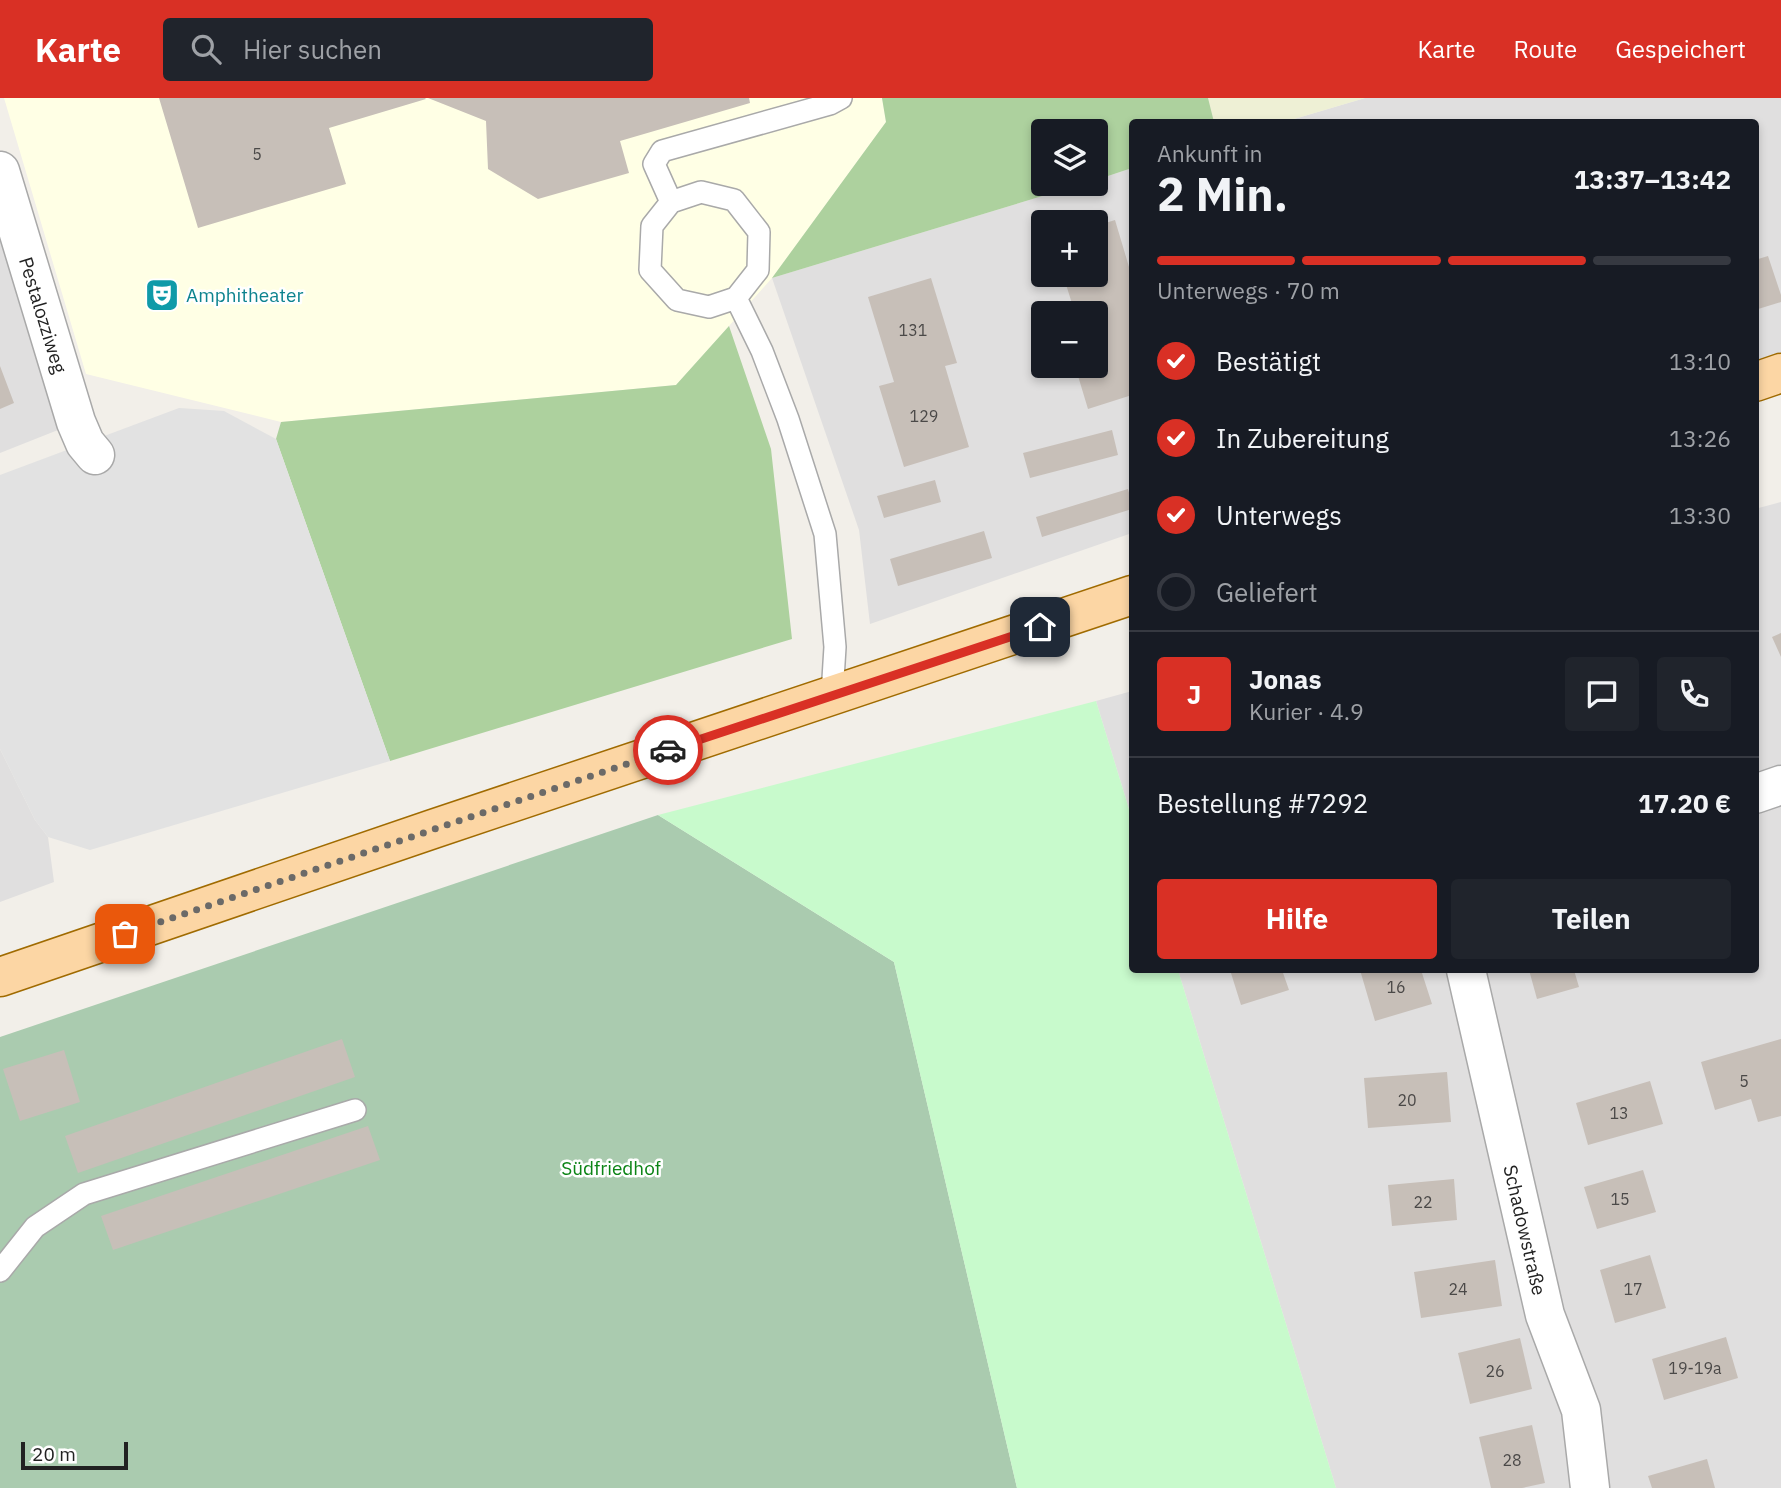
<!DOCTYPE html>
<html lang="de">
<meta charset="utf-8">
<style>
body{margin:0;font-family:"IBM Plex Sans",sans-serif;background:#20242c;color:#f1f3f6;height:100vh;display:flex;flex-direction:column;font-size:26px;white-space:nowrap}
*{box-sizing:border-box;margin:0}
p{font-size:23px;color:#9ea1a6}
.icon{flex:none;width:38px;height:38px;fill:none;stroke:currentColor;stroke-width:2;stroke-linecap:round;stroke-linejoin:round}
.map{position:relative;flex:1;overflow:hidden}
.sheet{position:absolute;left:1129px;top:21px;width:630px;height:854px;display:flex;flex-direction:column;background:#171b24;border-radius:7px;box-shadow:0 4px 10px #0003}
.sheet>*{flex:none}
.fabs{position:absolute;left:1031px;top:21px;display:grid;gap:14px}
.fabs a{display:grid;place-items:center;width:77px;height:77px;border-radius:7px;background:#171b24;box-shadow:0 4px 10px #0003;font-size:35px}
.scale{position:absolute;left:21px;bottom:18px;width:107px;box-sizing:border-box;padding-left:7px;border:4px solid #222;border-top:0;font-size:19px;line-height:24px;white-space:nowrap;color:#222;-webkit-text-stroke:5px #fff;paint-order:stroke}
.pin{position:absolute;display:grid;place-items:center;width:60px;height:60px;color:#fff;margin:-30px;border-radius:14px;box-shadow:0 4px 10px #0006}
.courier{position:absolute;display:grid;place-items:center;width:70px;height:70px;margin:-35px;border:5px solid #d93025;border-radius:50%;background:#fff;color:#222;box-shadow:0 2px 9px #0007}
.overview em{font-style:normal;font-weight:700}
.overview div{display:flex;flex-direction:column-reverse}
.overview{display:flex;align-items:center;justify-content:space-between;height:119px;padding:0 28px}
h1{font-size:46px;font-weight:700;line-height:52px}
.bar{display:grid;grid-template-columns:repeat(4,1fr);gap:10px 7px;align-content:center;height:84px;padding:0 28px}
.bar i{height:9px;border-radius:5px;background:#363941}
.bar .on{background:#d93025}
.bar p{grid-column:span 4}
.line{display:flex;align-items:center;gap:18px;padding:0 28px;border-top:2px solid #363941}
.line div{flex:1}
.round{display:grid;place-items:center;flex:none;width:74px;height:74px;border-radius:7px;background:#20242c}
ol{padding:0 28px;list-style:none}
li{display:flex;align-items:center;gap:21px;height:77px}
li p{margin-inline-start:auto}
li .icon{padding:7px;border-radius:50%;background:#d93025;color:#fff;stroke-width:4}
li:last-child{color:#9ea1a6}
li i{width:38px;height:38px;border:4px solid #363941;border-radius:50%}
.cta{display:flex;gap:14px;margin-top:auto;padding:14px 28px}
.cta a{flex:1;height:80px;border-radius:7px;background:#d93025;color:#fff;font-size:28px;font-weight:700;line-height:80px;text-align:center}
.cta a+a{background:#20242c;color:#f1f3f6}
header{display:flex;align-items:center;gap:42px;box-sizing:border-box;height:98px;padding:0 35px;background:#d93025;color:#fff}
header strong{font-size:33px}
nav{display:flex;gap:38px;margin-inline-start:auto;font-size:24px}
.search{width:490px;height:63px;background:#20242c;display:flex;align-items:center;gap:18px;box-sizing:border-box;padding:0 24px;border-radius:7px;color:#9ea1a6;font-size:26px}
.map>svg:first-child{display:block}
</style>
<header>
<strong>Karte</strong>
<div class="search"><svg class="icon" aria-label="search" viewBox="0 0 24 24"><circle cx="10" cy="10" r="6"/><path d="M15 15l6 6"/></svg>Hier suchen</div>
<nav><a>Karte</a><a>Route</a><a>Gespeichert</a></nav>
</header>
<div class="map">
<svg width="1781" height="1390" viewBox="0 0 1781 1390">
<rect width="100%" height="100%" fill="#f2efe9"/>
<path fill="#e0dfdf" fill-rule="evenodd" d="M1365 0H1781V275L1755 284V24H1284Z
M1132 70V435L870 526 859 432 772 180 1082 86H1096V82ZM1043 124H1096V177H1043ZM1043 215H1096V268H1043Z
M0 123 63 330 0 355Z
M1781 404V1390H1336L1178 872H1755V411Z
M1132 593V721L1096 603Z
M0 651 35 722 48 739 54 784 0 804Z"/>
<path fill="#ffffe5" d="M4 0H882L886 24 772 180 676 287 281 324 86 276Z"/>
<path fill="#eef0d5" d="M1208 0H1365L1284 24H1214Z"/>
<path fill="#add19e" d="M882 0H1208L1214 24H1132V70L1096 82V33H1043V86H1082L772 180 886 24Z
M729 228 771 351 792 541 390 663 276 341 281 324 676 287Z"/>
<path fill="#aacbaf" d="M658 717 894 864 1017 1390H0V939Z"/>
<path fill="#c8facc" d="M1096 603 1132 721V872H1178L1336 1390H1017L894 864 658 717Z"/>
<path fill="#e2e2e2" d="M179 310 224 313 276 341 390 663 90 752 48 739 35 722 0 651V377Z"/>
<path fill="#c7bfb8" d="M159 0H425L426 1 329 30 346 86 198 130Z
M428 0H749L750 5 620 43 629 75 538 101 488 71 486 23Z
M1115 122 1132 179V209L1129 210 1132 222V297L1088 311 1075 268H1096V215H1075L1063 177H1096V128Z
M1768 158 1781 197V204L1755 212V162Z
M931 180 957 265 945 268 969 349 904 369 879 288 894 284 868 199Z
M0 268 14 305 0 311Z
M1112 332 1118 357 1030 380 1023 355Z
M935 382 941 404 884 420 877 398Z
M1128 391 1132 406V411L1042 439 1036 419Z
M984 433 992 460 898 488 890 461Z
M1781 535V559L1772 539Z
M1230 872H1282L1289 892 1241 907Z
M1360 872H1421L1432 906 1375 923Z
M1529 872H1574L1579 889 1537 901Z
M342 941 355 979 78 1075 65 1038Z
M1781 941V1018L1758 1024 1751 1001 1715 1012 1701 964Z
M64 952 80 1004 20 1023 3 971Z
M1447 974 1451 1024 1368 1030 1364 980Z
M1650 983 1663 1026 1588 1047 1576 1005Z
M368 1028 380 1062 113 1152 101 1118Z
M1643 1072 1656 1114 1597 1131 1584 1089Z
M1454 1081 1457 1122 1392 1128 1388 1087Z
M1650 1157 1666 1210 1615 1225 1600 1172Z
M1495 1162 1502 1208 1421 1220 1414 1174Z
M1726 1239 1738 1280 1664 1302 1652 1261Z
M1520 1240 1532 1291 1470 1306 1458 1255Z
M1532 1327 1545 1385 1522 1390H1491L1479 1339Z
M1707 1361 1715 1390H1652L1648 1378Z"/>
<g fill="none" stroke-linecap="round" stroke-linejoin="round">
<g stroke="#a9a9a9" stroke-width="24">
<path id="lane" d="M701 94 734 102 759 134 758 172 736 200 709 209 677 202 650 172 652 128 671 104Z
M671 104 654 66 662 53 830 6 841 0
M736 200 762 253 788 321 825 436 835 549 832 597
M0 1173 35 1129 84 1096 355 1012"/>
</g>
<g stroke="#a9a9a9" stroke-width="41">
<path id="street" d="M0 73 76 324 85 345 95 357
M1755 696 1781 687
M1466 872 1545 1217 1581 1312 1590 1390"/>
</g>
<g stroke="#a06b00" stroke-width="41">
<path id="primary" d="M1755 284 1781 275
M0 879 433 731 1132 497"/>
</g>
<use href="#lane" stroke="#fff" stroke-width="21"/>
<use href="#street" stroke="#fff" stroke-width="38"/>
<use href="#primary" stroke="#fcd6a4" stroke-width="38"/>
</g>
<g fill="none" stroke-linecap="round" stroke-linejoin="round">
<path stroke="#6b6a68" stroke-width="7" stroke-dasharray="0 12.6" d="M125 836 668 652"/>
<path stroke="#d93025" stroke-width="9" d="M668 652 1040 529"/>
</g>
<defs>
<g id="theatre-square" transform="scale(1.75)"><rect x="-9" y="-9" width="18" height="18" rx="4" fill="#0f9aa8" stroke="#fff"/><path d="M-5-5.5Q0-4 5-5.5V0Q5 5 0 6Q-5 5-5 0ZM-3.3-2.5H-1v1.5H-3.3ZM1-2.5H3.3v1.5H1ZM-2.8 1Q0 5.5 2.8 1Z" fill="#fff"/></g>
</defs>
<g fill-rule="evenodd">
<use href="#theatre-square" x="162" y="197"/>
</g>
<g text-anchor="middle" stroke-width="5" stroke-linejoin="round" paint-order="stroke">
<g font-size="16" fill="#4b4948">
<text x="257" y="62">5</text>
<text x="913" y="238">131</text>
<text x="924" y="324">129</text>
<text x="1396" y="895">16</text>
<text x="1744" y="989">5</text>
<text x="1407" y="1008">20</text>
<text x="1619" y="1021">13</text>
<text x="1620" y="1107">15</text>
<text x="1423" y="1110">22</text>
<text x="1458" y="1197">24</text>
<text x="1633" y="1197">17</text>
<text x="1695" y="1276">19-19a</text>
<text x="1495" y="1279">26</text>
<text x="1512" y="1368">28</text>
</g>
<g font-size="19" fill="#0d838f" stroke="#fff" text-anchor="start">
<text x="186" y="204">Amphitheater</text>
</g>
<g font-size="19" fill="#222" stroke="#fff">
<text transform="translate(43 217) rotate(73)" y="7">Pestalozziweg</text>
<text transform="translate(1525 1132) rotate(77)" y="7">Schadowstraße</text>
</g>
<g font-size="19" fill="#0c8416" stroke="#fff">
<text x="611" y="1077">Südfriedhof</text>
</g>
</g>
</svg>
<div class="fabs">
<a><svg class="icon" aria-label="layers" viewBox="0 0 24 24"><path d="M12 4l9 5-9 5-9-5zM3 14l9 5 9-5"/></svg></a>
<a>+</a>
<a>−</a>
</div>
<div class="scale">20 m</div>
<div class="pin" style="left:125px;top:836px;background:#ea580c"><svg class="icon" aria-label="bag" viewBox="0 0 24 24"><path d="M5 8h14l-1 12H6zM9 8a3 3 0 0 1 6 0"/></svg></div>
<div class="pin" style="left:1040px;top:529px;background:#1f2937"><svg class="icon" aria-label="home" viewBox="0 0 24 24"><path d="M3 11l9-7 9 7M6 9v11h12V9"/></svg></div>
<div class="courier" style="left:668px;top:652px"><svg class="icon" aria-label="car" viewBox="0 0 24 24"><path d="M5 17H2v-5l4-1 3-4h7l3 4 3 1v5h-3M9 17h6M6 11h13"/><circle cx="7" cy="17" r="2"/><circle cx="17" cy="17" r="2"/></svg></div>
<section class="sheet">
<div class="overview"><div><h1>2 Min.</h1><p>Ankunft in</p></div><em>13:37–13:42</em></div>
<div class="bar"><i class="on"></i><i class="on"></i><i class="on"></i><i></i><p>Unterwegs · 70 m</p></div>
<ol>
<li><svg class="icon" aria-label="check" viewBox="0 0 24 24"><path d="M5 12l5 5 9-10"/></svg>Bestätigt<p>13:10</p></li>
<li><svg class="icon" aria-label="check" viewBox="0 0 24 24"><path d="M5 12l5 5 9-10"/></svg>In Zubereitung<p>13:26</p></li>
<li><svg class="icon" aria-label="check" viewBox="0 0 24 24"><path d="M5 12l5 5 9-10"/></svg>Unterwegs<p>13:30</p></li>
<li><i></i>Geliefert</li>
</ol>
<div class="line" style="height:126px"><b class="round" style="background:#d93025;color:#fff">J</b><div><b>Jonas</b><p>Kurier · 4.9</p></div><a class="round"><svg class="icon" aria-label="chat" viewBox="0 0 24 24"><path d="M4 5h16v11H9l-5 4z"/></svg></a><a class="round"><svg class="icon" aria-label="phone" viewBox="0 0 24 24"><path d="M5 4h4l2 5-3 2q2 4 5 5l2-3 5 2v4C11 20 4 13 5 4z"/></svg></a></div>
<div class="line" style="height:91px"><div>Bestellung #7292</div><b>17.20 €</b></div>
<div class="cta"><a>Hilfe</a><a>Teilen</a></div>
</section>
</div>
